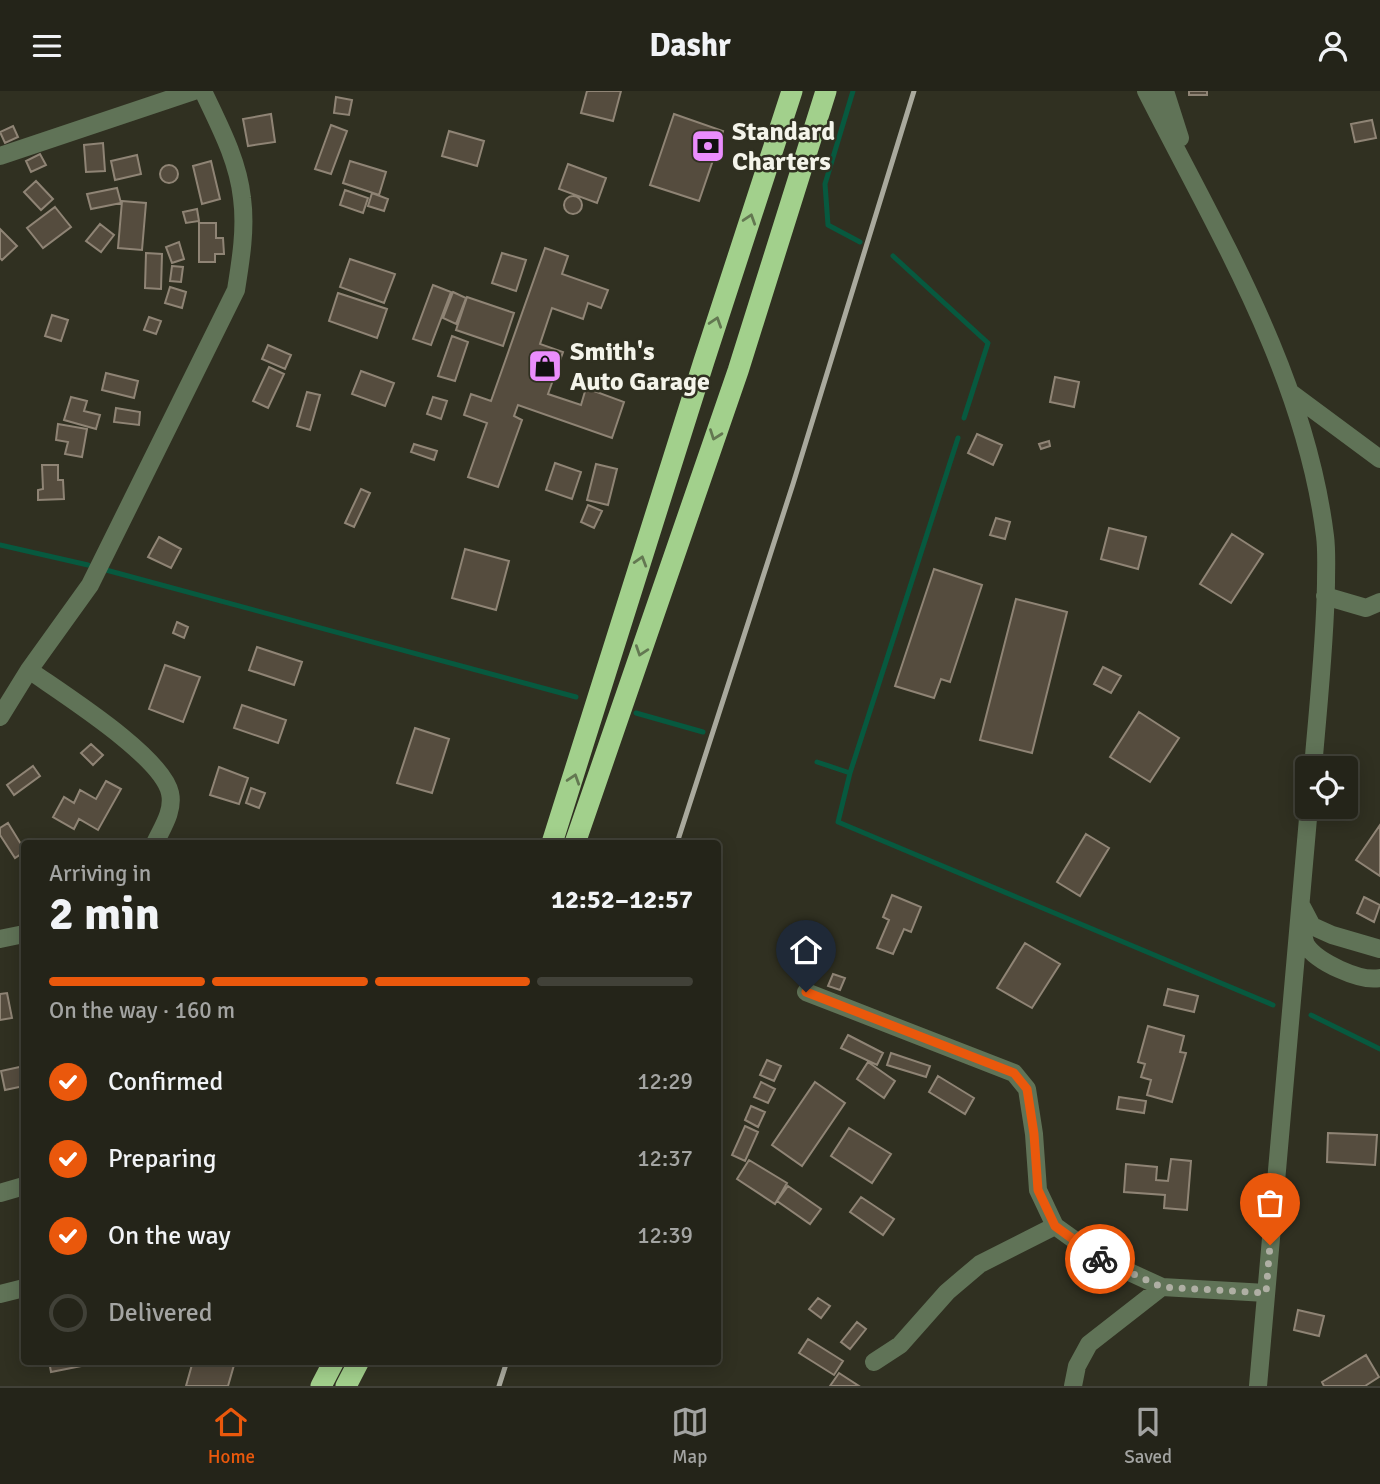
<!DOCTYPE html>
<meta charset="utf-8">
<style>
body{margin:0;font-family:Signika,sans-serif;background:#2c2c22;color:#f1f3f6;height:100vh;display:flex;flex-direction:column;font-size:26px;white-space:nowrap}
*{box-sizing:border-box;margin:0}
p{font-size:23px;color:#a3a4a2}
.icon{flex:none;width:38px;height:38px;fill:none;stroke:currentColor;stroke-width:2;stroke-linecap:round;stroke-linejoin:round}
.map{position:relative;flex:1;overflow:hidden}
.panel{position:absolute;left:21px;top:749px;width:700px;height:525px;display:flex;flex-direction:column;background:#242419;border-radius:7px;box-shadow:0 4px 18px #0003,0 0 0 2px #414138}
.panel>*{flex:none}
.controls{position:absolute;left:1295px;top:665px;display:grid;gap:14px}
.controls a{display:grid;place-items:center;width:63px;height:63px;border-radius:7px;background:#242419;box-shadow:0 4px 18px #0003,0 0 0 2px #414138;font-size:35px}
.pin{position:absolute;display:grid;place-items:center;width:60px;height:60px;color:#fff;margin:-72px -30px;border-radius:50% 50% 50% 0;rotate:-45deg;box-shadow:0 0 7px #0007}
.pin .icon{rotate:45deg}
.courier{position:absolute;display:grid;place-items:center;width:70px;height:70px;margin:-35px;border:5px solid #ea580c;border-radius:50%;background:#fff;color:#222;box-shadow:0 2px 9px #0007}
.summary em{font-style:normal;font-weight:700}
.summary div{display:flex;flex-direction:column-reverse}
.summary{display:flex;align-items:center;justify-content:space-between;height:119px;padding:0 28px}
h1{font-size:46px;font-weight:700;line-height:52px}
.bar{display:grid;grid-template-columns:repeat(4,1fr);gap:10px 7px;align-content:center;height:84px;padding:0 28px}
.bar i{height:9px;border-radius:5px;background:#414138}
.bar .on{background:#ea580c}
.bar p{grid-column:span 4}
ol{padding:0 28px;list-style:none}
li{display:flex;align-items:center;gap:21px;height:77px}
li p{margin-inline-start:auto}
li .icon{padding:7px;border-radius:50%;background:#ea580c;color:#fff;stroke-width:4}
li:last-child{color:#a3a4a2}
li i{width:38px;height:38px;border:4px solid #414138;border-radius:50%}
header{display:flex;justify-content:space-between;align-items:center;height:91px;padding:0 28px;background:#242419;font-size:32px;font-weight:700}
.tab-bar{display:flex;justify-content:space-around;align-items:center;height:98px;border-top:2px solid #414138;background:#242419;font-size:19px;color:#a3a4a2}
.tab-bar a{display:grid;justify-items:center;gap:4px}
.tab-bar .on{color:#ea580c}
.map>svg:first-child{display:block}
</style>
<header><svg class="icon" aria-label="menu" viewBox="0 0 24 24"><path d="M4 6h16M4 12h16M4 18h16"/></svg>Dashr<svg class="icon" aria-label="person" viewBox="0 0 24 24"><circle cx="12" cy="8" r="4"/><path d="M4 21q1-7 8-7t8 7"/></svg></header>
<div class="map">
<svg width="1380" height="1295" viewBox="0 0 1380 1295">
<rect width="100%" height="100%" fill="#303021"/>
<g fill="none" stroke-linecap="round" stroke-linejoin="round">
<path stroke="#07593f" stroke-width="5" d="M853 0 825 93 828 134 860 151
M893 165 988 252 964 327
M958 347 850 682 838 731 1273 914
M0 454 88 474
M106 479 576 606
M636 622 703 641
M817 671 850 682
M1311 924 1380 958"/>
</g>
<path fill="#554c3e" stroke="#8f8475" stroke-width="2" d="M587 0H621L613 30 581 22Z
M1189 0H1207V4H1189Z
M336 6 352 9 349 24 334 22Z
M271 23 275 51 248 55 243 28Z
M674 23 723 40 699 110 650 94Z
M1372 29 1376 47 1355 51 1351 33Z
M331 34 347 40 331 83 315 78Z
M13 35 18 46 5 52 0 41Z
M449 40 484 50 477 75 442 65Z
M103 52 105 80 86 81 84 54Z
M40 63 46 74 31 81 26 70Z
M137 64 141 83 115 89 111 70Z
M211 70 220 108 202 113 193 75Z
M350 70 386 81 379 104 343 92Z
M568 73 606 87 597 112 559 98Z
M160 83a9 9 0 1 1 18 0a9 9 0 1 1-18 0Z
M36 90 53 108 41 119 24 101Z
M117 97 121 112 91 118 87 103Z
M345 99 368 107 363 122 340 114Z
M372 102 388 108 384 120 368 115Z
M564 114a9 9 0 1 1 18 0a9 9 0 1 1-18 0Z
M122 110 146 112 142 159 118 157Z
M55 116 71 136 43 157 27 137Z
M197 118 199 130 186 132 183 121Z
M199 132H216V147H223L224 163H215V171H199Z
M100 133 114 144 101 161 86 150Z
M0 138 17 155 2 169 0 167Z
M179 151 184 168 172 172 166 156Z
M545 157 568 165 562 183 608 199 601 217 588 212 583 228 552 217 540 253 563 261 548 303 581 314 586 297 624 311 612 347 518 314 514 325 522 329 498 396 468 386 487 332 464 324 471 303 491 310Z
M146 162 162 163 161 198 145 197Z
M502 162 526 169 516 200 492 192Z
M350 168 395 183 384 212 340 196Z
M172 175 183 176 181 191 170 190Z
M433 194 451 201 431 254 413 248Z
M170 196 186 201 182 217 165 212Z
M453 201 466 207 456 233 443 227Z
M338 202 387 218 377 247 329 230Z
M467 206 514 222 503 255 456 239Z
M52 224 68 229 61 250 45 245Z
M149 226 161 230 156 243 144 239Z
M452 245 468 251 455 290 438 285Z
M268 254 291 264 285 278 262 268Z
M269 276 284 283 268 317 253 310Z
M361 280 394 292 385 315 352 303Z
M106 282 138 290 134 307 102 299Z
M1055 286 1079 291 1074 316 1050 311Z
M307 301 320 304 310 339 297 335Z
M71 306 87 310 84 320 100 324 96 338 64 329Z
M433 306 447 310 441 328 427 323Z
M116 317 140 321 139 334 114 331Z
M58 333 87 338 82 366 65 363 68 351 56 349Z
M977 343 1002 354 993 374 968 362Z
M1049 350 1050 355 1041 358 1039 353Z
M414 353 437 360 434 369 411 361Z
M555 372 581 381 572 408 546 399Z
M596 373 617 378 608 414 587 409Z
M42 374H58V389H63L64 408 38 409V399L43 398Z
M361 398 370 402 354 436 345 432Z
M588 414 602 420 594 437 581 431Z
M996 427 1010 431 1005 448 990 444Z
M1109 437 1146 446 1138 478 1101 468Z
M1232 443 1263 463 1231 512 1200 493Z
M159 446 181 458 171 477 148 466Z
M465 458 509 470 496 519 452 507Z
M934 478 982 494 950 591 941 588 934 607 895 595Z
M1016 508 1067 521 1032 662 980 649Z
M177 531 188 536 184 547 173 542Z
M257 556 302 571 294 594 249 579Z
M165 574 200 586 183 631 149 618Z
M1103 576 1121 585 1111 602 1094 593Z
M242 614 286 629 278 652 234 637Z
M1139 621 1179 647 1150 691 1110 666Z
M415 637 449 648 432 702 397 692Z
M91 653 103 664 93 674 81 662Z
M33 675 40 685 14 704 7 694Z
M219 676 248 687 239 713 210 704Z
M106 690 121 698 98 739 79 728 74 738 53 726 64 706 74 712 80 699 96 708Z
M251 697 265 702 259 717 246 712Z
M8 732 24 758V761L15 767 0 744V737Z
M1380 734V785L1356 769Z
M1086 743 1109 757 1080 805 1057 791Z
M892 804 921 816 911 841 904 838 893 863 877 857 889 829 883 826Z
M1364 806 1380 814 1374 831 1357 822Z
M1025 852 1060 873 1032 917 997 897Z
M833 883 845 887 840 899 828 895Z
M1168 898 1198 905 1194 921 1164 914Z
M7 902 12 927 0 929V903Z
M1148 935 1184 945 1180 961 1186 962 1172 1011 1147 1004 1151 989 1141 986 1145 973 1138 971Z
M848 944 883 962 877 974 841 957Z
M891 962 930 975 926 986 887 974Z
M767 969 781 975 774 990 760 984Z
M868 971 895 990 884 1007 857 988Z
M24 975V995L5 999 1 980Z
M938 985 974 1007 965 1023 929 1001Z
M761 991 775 998 768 1012 754 1006Z
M815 991 845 1012 802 1075 772 1054Z
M1119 1006 1146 1010 1144 1022 1117 1018Z
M751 1015 765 1021 758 1036 745 1029Z
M745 1035 758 1041 745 1070 732 1064Z
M849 1037 891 1063 872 1092 831 1065Z
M1328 1042 1377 1044 1375 1074 1327 1071Z
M1171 1068 1191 1070 1187 1119 1164 1117 1165 1104 1124 1101 1126 1073 1157 1076 1156 1089 1168 1090Z
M749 1069 787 1092 775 1113 737 1088Z
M788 1095 821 1118 810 1133 777 1110Z
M861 1106 894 1128 883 1144 850 1121Z
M818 1207 830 1215 821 1227 809 1218Z
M1298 1219 1324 1225 1319 1245 1294 1239Z
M857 1231 866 1238 850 1258 841 1251Z
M808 1248 843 1270 834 1284 799 1262Z
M1366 1264 1379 1286 1365 1295H1324L1322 1291Z
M49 1270H92V1273L51 1281Z
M193 1270H224L234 1274 228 1295H186Z
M839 1282 859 1295H830Z"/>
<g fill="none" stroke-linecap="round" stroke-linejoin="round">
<path stroke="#607357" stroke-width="18" d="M1146 0C1218 142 1305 284 1325 445 1327 460 1326 477 1326 492 1325 554 1318 616 1313 677
M1165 0 1180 47
M0 65 194 0
M1291 302 1380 368
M1325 505 1366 517 1380 511
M29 579C63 603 162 665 170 702 174 720 162 737 155 752
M0 626 29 579 90 494 236 199C241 168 246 137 242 107 238 69 219 34 203 0
M1302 816 1312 835 1332 844 1380 858
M1301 838C1303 842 1304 849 1306 854 1317 871 1360 891 1380 887
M0 848 24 843
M806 901 1014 982 1027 998 1034 1043 1038 1099 1055 1135 1101 1168 1162 1196 1266 1202
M0 1102 24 1095
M0 1203 24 1197
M874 1271 900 1254 947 1201 980 1173 1055 1135
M1073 1295 1077 1275 1089 1253 1162 1196
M1258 1295 1309 716"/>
<path stroke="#a2d08c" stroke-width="21" d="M552 752 704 270 792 0
M575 752 738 280 826 0
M321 1295 334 1270
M346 1295 359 1270"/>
<path stroke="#a9a99d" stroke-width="5" d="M677 752 793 393 914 0
M499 1295 507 1270"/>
</g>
<defs><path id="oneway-chevron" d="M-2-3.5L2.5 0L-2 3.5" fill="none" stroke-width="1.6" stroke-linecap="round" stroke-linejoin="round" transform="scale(1.75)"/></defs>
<g stroke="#637851">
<use href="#oneway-chevron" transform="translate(750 128) rotate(-72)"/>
<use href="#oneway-chevron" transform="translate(716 231) rotate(-72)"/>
<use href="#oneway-chevron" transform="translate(715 344) rotate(110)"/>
<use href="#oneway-chevron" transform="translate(641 470) rotate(-73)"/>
<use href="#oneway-chevron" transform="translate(641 560) rotate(109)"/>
<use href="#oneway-chevron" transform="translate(574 688) rotate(-72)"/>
</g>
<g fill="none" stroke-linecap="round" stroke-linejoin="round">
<path stroke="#afafa4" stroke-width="7" stroke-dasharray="0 12.6" d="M1100 1168 1162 1196 1266 1202 1270 1154"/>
<path stroke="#ea580c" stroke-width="9" d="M806 901 1014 982 1027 998 1034 1043 1038 1099 1055 1135 1100 1168"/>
</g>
<defs>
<g id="bank-square" transform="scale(1.75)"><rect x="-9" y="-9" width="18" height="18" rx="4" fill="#ea8dfd" stroke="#303021"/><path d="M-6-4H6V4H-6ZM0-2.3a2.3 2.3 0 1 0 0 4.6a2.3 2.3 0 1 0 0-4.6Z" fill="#111"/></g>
<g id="shop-square" transform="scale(1.75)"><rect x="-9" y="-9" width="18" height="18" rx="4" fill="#ea8dfd" stroke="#303021"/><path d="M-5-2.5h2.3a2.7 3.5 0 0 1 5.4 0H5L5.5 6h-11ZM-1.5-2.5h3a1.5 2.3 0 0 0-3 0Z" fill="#111"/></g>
</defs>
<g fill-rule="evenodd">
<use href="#bank-square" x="708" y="55"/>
<use href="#shop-square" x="545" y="275"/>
</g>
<g text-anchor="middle" stroke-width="5" stroke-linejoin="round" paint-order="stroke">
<g font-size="26" font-weight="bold" fill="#f4f4ea" stroke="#303021" text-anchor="start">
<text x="732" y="49">Standard<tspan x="732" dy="30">Charters</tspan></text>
<text x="570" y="269">Smith's<tspan x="570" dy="30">Auto Garage</tspan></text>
</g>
</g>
</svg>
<div class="controls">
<a><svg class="icon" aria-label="locate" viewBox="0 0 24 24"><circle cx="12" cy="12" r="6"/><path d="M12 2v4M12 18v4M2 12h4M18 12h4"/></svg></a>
</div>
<div class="pin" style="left:1270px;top:1154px;background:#ea580c"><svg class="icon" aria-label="bag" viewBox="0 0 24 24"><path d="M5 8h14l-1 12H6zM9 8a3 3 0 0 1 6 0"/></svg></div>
<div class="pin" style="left:806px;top:901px;background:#1f2937"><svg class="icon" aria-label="home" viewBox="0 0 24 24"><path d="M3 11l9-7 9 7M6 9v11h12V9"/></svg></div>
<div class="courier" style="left:1100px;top:1168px"><svg class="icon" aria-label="bike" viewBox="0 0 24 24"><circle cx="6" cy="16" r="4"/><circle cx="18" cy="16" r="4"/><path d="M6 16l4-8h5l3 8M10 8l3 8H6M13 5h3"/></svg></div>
<section class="panel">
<div class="summary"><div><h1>2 min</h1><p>Arriving in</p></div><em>12:52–12:57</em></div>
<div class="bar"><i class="on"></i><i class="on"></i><i class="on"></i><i></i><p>On the way · 160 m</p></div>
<ol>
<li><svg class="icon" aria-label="check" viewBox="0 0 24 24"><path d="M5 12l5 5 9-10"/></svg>Confirmed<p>12:29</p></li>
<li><svg class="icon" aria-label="check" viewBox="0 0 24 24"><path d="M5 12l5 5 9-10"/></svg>Preparing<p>12:37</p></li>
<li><svg class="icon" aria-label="check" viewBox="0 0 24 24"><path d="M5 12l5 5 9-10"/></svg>On the way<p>12:39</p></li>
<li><i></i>Delivered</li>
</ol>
</section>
</div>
<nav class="tab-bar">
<a class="on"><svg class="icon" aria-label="home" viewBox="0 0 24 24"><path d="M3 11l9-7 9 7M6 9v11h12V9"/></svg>Home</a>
<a><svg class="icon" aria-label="map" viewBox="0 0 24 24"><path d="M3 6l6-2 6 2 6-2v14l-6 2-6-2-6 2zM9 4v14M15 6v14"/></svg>Map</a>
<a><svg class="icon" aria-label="saved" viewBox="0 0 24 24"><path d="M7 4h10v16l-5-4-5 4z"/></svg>Saved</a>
</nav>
